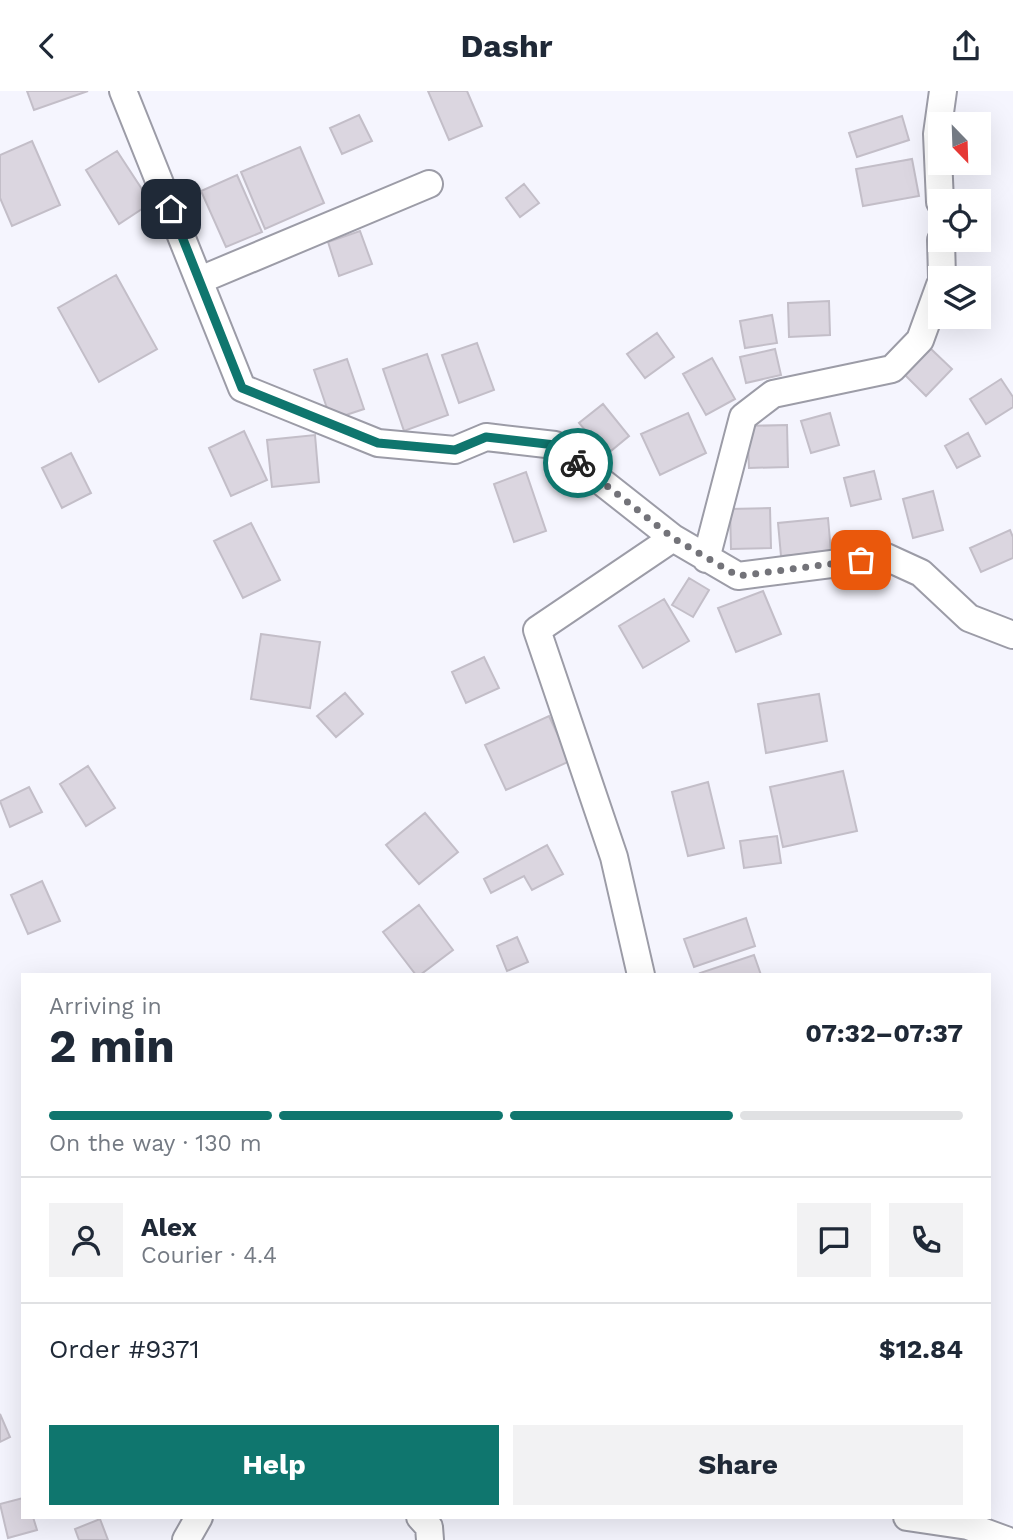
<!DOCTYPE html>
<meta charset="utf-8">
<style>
body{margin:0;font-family:"Work Sans",sans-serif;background:#f2f2f3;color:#1f2937;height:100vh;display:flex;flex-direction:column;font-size:26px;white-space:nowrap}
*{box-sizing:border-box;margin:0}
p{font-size:23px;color:#747a83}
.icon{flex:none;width:38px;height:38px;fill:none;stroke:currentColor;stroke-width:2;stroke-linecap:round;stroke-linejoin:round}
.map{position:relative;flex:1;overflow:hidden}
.details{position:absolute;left:21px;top:882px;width:970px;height:546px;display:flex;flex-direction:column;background:#fff;border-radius:0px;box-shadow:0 7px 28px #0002}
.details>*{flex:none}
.needle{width:46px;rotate:157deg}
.fabs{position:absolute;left:928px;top:21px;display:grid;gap:14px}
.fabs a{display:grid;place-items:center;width:63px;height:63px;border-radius:0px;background:#fff;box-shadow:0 7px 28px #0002;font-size:35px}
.pin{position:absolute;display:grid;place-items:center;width:60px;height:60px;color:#fff;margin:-30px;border-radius:14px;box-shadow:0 4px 10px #0006}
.courier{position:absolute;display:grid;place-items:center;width:70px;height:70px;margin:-35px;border:5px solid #0f766e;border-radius:50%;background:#fff;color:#222;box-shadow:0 2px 9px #0007}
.headline em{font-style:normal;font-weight:700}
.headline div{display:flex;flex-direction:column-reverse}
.headline{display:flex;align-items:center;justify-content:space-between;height:119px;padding:0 28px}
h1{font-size:46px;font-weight:700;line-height:52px}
.bar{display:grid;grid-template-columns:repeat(4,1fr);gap:10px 7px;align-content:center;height:84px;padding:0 28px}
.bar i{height:9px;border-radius:5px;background:#e0e1e3}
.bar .current{background:#0f766e}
.bar p{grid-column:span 4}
.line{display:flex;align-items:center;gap:18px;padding:0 28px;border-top:2px solid #e0e1e3}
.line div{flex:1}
.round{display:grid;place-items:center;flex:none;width:74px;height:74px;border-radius:0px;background:#f2f2f3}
.primary-button{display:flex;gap:14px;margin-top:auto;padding:14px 28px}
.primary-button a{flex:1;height:80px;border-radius:0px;background:#0f766e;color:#fff;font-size:28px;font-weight:700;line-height:80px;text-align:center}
.primary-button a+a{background:#f2f2f3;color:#1f2937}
header{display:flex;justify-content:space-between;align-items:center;height:91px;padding:0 28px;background:#fff;font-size:32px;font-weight:700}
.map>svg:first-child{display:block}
</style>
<header><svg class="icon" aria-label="back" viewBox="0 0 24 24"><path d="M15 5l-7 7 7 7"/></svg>Dashr<svg class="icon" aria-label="share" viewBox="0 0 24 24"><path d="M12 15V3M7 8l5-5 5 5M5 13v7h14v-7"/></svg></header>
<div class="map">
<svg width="1013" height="1449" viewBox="0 0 1013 1449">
<rect width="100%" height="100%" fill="#f5f5fe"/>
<path fill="#dbd6e0" stroke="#c3bec8" stroke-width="2" d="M27 0H88L34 19Z
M428 0H467L482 35 449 49Z
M359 24 372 50 342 63 330 37Z
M902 25 909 49 857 66 849 42Z
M32 50 60 114 12 135 0 107V64Z
M300 56 324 112 265 138 241 81Z
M117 60 151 112 119 133 86 79Z
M912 68 919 105 863 115 856 78Z
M237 84 262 141 226 156 201 100Z
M524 93 539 112 520 126 506 107Z
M360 140 372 173 339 185 328 151Z
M116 184 157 258 99 291 58 217Z
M829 210 830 244 789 246 788 212Z
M772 224 777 252 745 257 740 230Z
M657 242 674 266 645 287 627 263Z
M477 252 494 299 459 312 442 264Z
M930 257 952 278 926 305 904 283Z
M775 258 781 284 746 292 740 266Z
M427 263 448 324 404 340 383 278Z
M712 267 735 308 706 324 683 283Z
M347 268 364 318 331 329 314 279Z
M1001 288 1013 306V316L986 333 970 308Z
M603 313 629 345 606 364 579 332Z
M688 322 706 362 660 384 641 343Z
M830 322 839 354 811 362 801 330Z
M787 334 788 376 749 377 747 335Z
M244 340 267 389 231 405 209 357Z
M968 342 980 365 957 377 945 355Z
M315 344 319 391 272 396 267 349Z
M71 362 91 402 62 417 42 377Z
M874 380 881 408 851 415 844 387Z
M526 381 546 440 514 451 494 393Z
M933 400 943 439 913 447 903 408Z
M770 417 771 457 731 458 730 418Z
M828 427 831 461 781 465 778 432Z
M251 432 280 489 243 507 214 450Z
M1010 439 1013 446V467L981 481 970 457Z
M689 487 709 499 693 526 672 514Z
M763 500 781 543 736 561 718 517Z
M664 508 689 550 643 577 619 535Z
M261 543 320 551 310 617 251 608Z
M484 566 499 597 466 612 452 581Z
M345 602 363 623 336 646 317 625Z
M819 603 827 650 766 662 758 613Z
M549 625 570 670 506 699 485 654Z
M88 675 115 717 86 735 60 693Z
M843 680 857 740 783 756 770 696Z
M708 691 724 757 688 765 672 701Z
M29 696 42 721 10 736 0 710Z
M425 722 458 761 419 793 386 754Z
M777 745 781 772 744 777 740 750Z
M547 754 563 783 532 799 524 785 491 802 484 788Z
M42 790 60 830 28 843 11 804Z
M419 814 453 859 420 884H416L383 841Z
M746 827 755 855 694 876 684 848Z
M517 846 528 871 507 880 497 855Z
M754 864 761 884H701L700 882Z
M0 1323 10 1346 0 1351Z
M23 1407V1426H33L37 1439 8 1447 0 1413Z
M100 1428 108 1449H79L75 1438Z"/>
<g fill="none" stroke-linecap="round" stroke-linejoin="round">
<g stroke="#9c9ca7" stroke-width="30">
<path id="minor" d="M123 0 242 297 378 352 455 359 486 346 555 354 673 447 738 485 886 466 921 482 969 527 1013 544
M940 111 937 43 943 0
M941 149 942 187
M200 189 429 93
M706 468 743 326 773 303 892 278 920 249 940 194
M641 884 614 766 537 539 673 447
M420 1426 429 1436 430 1449
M907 1426 968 1435 1006 1449
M186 1449 199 1426"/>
</g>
<use href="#minor" stroke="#fff" stroke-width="26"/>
</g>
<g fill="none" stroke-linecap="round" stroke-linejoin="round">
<path stroke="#737379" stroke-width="7" stroke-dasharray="0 12.6" d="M578 372 673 447 738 485 861 469"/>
<path stroke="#0f766e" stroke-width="9" d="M171 118 242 297 378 352 455 359 486 346 555 354 578 372"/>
</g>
</svg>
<div class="fabs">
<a><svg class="needle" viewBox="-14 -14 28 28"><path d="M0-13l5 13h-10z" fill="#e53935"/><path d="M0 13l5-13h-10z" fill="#747a83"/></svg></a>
<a><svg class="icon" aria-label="locate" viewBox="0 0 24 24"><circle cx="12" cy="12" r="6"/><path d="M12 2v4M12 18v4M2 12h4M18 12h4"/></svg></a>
<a><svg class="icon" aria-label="layers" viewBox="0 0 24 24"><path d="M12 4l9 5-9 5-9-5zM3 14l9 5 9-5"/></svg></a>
</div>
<div class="pin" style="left:861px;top:469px;background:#ea580c"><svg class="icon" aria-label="bag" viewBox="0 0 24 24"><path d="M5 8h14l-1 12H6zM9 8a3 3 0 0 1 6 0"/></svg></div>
<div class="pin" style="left:171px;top:118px;background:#1f2937"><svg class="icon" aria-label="home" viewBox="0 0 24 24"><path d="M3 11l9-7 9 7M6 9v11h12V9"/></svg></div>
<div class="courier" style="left:578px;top:372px"><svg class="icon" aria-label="bike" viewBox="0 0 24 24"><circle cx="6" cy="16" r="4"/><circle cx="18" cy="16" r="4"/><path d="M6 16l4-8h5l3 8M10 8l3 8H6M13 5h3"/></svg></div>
<section class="details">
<div class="headline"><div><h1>2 min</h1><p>Arriving in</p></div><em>07:32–07:37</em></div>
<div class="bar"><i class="current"></i><i class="current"></i><i class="current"></i><i></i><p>On the way · 130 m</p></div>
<div class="line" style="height:126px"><a class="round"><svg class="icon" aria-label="person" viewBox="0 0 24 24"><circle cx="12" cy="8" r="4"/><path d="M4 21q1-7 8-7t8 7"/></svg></a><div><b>Alex</b><p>Courier · 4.4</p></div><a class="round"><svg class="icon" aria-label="chat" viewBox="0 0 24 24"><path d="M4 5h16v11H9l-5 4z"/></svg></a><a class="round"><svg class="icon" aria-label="phone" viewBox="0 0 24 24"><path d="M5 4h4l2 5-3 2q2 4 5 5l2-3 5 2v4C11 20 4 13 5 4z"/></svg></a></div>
<div class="line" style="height:91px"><div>Order #9371</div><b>$12.84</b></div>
<div class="primary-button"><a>Help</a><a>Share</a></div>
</section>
</div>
